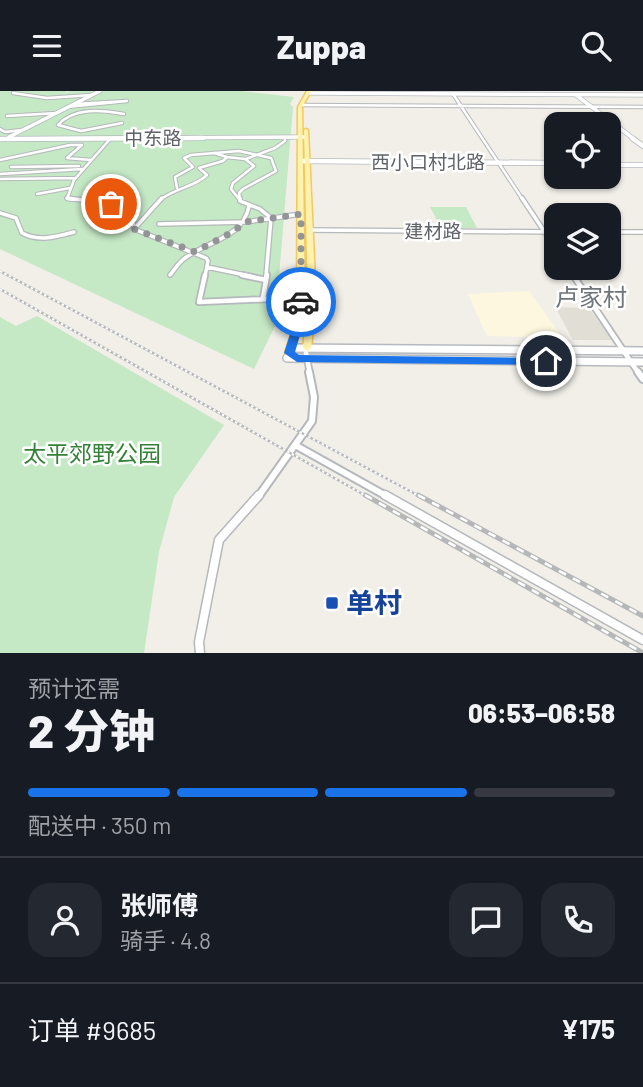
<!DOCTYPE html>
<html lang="zh">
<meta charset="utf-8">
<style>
body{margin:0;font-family:Barlow,"Noto Sans SC",sans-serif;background:#242831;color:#f1f3f6;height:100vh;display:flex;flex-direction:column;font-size:26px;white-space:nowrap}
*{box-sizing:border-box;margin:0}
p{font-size:23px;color:#9ea1a6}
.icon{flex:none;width:38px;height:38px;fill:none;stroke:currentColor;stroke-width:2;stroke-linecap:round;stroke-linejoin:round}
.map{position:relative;height:562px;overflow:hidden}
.drawer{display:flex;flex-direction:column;background:#171b24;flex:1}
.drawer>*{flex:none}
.controls{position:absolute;left:544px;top:21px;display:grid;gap:14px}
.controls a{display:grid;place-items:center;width:77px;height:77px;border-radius:14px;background:#171b24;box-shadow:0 2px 5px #0004;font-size:35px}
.pin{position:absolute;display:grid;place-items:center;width:60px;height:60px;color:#fff;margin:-30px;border:4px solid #fff;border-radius:50%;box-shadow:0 2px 7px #0007}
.courier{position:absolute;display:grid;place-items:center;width:70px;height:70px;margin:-35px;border:5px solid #1a73e8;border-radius:50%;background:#fff;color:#222;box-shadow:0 2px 9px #0007}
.head em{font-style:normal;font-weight:800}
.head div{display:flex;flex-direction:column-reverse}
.head{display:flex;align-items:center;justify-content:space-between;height:119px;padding:0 28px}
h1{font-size:46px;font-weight:800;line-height:52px}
.bar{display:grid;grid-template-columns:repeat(4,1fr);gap:10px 7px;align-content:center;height:84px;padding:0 28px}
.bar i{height:9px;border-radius:5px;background:#363941}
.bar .on{background:#1a73e8}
.bar p{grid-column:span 4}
.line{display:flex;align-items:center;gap:18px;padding:0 28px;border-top:2px solid #363941}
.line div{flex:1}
.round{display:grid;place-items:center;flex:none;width:74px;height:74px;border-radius:21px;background:#242831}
header{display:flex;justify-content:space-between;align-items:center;height:91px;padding:0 28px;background:#171b24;font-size:32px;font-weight:800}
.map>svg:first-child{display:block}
</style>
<header><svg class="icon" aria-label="menu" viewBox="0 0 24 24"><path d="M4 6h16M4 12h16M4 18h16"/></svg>Zuppa<svg class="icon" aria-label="search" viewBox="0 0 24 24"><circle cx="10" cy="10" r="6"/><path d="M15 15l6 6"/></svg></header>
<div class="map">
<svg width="643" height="562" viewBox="0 0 643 562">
<rect width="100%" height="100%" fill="#f1efe8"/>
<path fill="#fef7e0" d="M529 200 563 247 487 245 468 203Z"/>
<path fill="#e1ded6" d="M555 216 589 217 612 249H573Z"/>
<path fill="#c5e8c5" d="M0 0H67L64 3 70 0H240L294 6 290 13 293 16 275 235 254 278 0 158Z
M430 116H466L477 137H441Z
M37 225 224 334 174 406 159 461 144 562H0V226L16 235Z"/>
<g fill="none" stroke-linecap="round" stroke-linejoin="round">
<g stroke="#b5b8bc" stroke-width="4.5">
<path id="street-far4" d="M13 2 47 7 92 4
M453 3 523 109
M301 14 643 16
M67 16 127 10 75 13
M7 25 57 22
M122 32 81 40 58 34C74 16 102 19 124 23
M0 38 5 41 22 39
M227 66 245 68 254 75 233 92 231 98 239 108
M246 68 275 57 285 50V46
M0 69 70 54H82L67 67 91 69
M11 76 79 75
M0 83 83 78
M0 88 76 87
M177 97 175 86 193 76 184 67 191 64 239 60 271 67 276 80 243 98 239 102 240 109
M37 103 70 97
M74 109 67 108 74 89 111 47
M160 109C175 97 195 96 207 84L199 77 223 70 227 66 214 62"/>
</g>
<g stroke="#b5b8bc" stroke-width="6">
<path id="street-far3" d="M67 107 112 113 132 126 134 138 206 167 208 170 205 185
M240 107V110L260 118 271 127 266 185
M522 107 556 158
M0 122 16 127 22 142C39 151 56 146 74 141
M159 133 245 131 301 123
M134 138 162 107
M310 139 556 141
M609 141H643
M207 176 250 185
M569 177 575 185
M170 184C175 178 179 171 185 167 208 150 243 147 249 115"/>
</g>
<g stroke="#b5b8bc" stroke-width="8">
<path id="street-far2" d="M205 184 199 211 292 207
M242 184 266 189
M573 184 639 283
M263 207 267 184
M306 262 310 283"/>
</g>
<g stroke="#b5b8bc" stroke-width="10">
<path id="street-far1" d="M638 281 643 288
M295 354 388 406
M258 406 312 330 314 306 309 281"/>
</g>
<g stroke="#b5b8bc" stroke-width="11">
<path id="street" d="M385 404 643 549
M200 562 199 551 219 449 259 404"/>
</g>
<g stroke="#b6babf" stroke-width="5">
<path id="secondary-far2" d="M308 2 643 4
M576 4 634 48
M9 46 100 0
M0 48 306 46"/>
</g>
<g stroke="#b6babf" stroke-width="6">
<path id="secondary-far1" d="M632 47 643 55
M0 48 203 47
M300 70 556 72
M609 74H643"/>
</g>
<g stroke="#b6babf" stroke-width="10">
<path id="secondary" d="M291 257 643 260
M287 267 643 271"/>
</g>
<g stroke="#f2c960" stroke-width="3">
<path id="primary" d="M307 0H311L302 16 305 209 301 237 293 262 289 265 285 262 293 237 297 209 298 16Z
M306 38 308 39 316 210 311 257 307 260 303 257 308 210 304 39Z"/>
</g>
<use href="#street-far4" stroke="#fff" stroke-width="2.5"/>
<use href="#street-far3" stroke="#fff" stroke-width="3.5"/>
<use href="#street-far2" stroke="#fff" stroke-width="4.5"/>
<use href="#street-far1" stroke="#fff" stroke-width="6"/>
<use href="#street" stroke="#fff" stroke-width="8"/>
<use href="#secondary-far2" stroke="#fff" stroke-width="3.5"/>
<use href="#secondary-far1" stroke="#fff" stroke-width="4.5"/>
<use href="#secondary" stroke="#fff" stroke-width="7"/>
<use href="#primary" fill="#fff2af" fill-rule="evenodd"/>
<g stroke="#b6b7b8" stroke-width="2.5">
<path id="rail-far1" d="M0 180 421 406
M0 198 368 406"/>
</g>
<g stroke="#b6b7b8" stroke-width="5">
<path id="rail" d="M365 404 643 562
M418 404 643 525"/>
</g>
<use href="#rail-far1" stroke="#fff" stroke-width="2" stroke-dasharray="2.5" stroke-linecap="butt"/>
<use href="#rail" stroke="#fff" stroke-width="2.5" stroke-dasharray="8" stroke-linecap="butt"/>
</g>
<path fill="#1a73e8" d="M301 208 306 211 302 237 295 261 299 264 546 267 551 270 546 274 297 271 284 262 292 237 296 211Z"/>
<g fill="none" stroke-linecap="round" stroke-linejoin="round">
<path stroke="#929495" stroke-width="7" stroke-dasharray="0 12.6" d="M111 113 132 126 134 138 195 161 234 140 245 131 301 123V211"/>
</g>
<rect fill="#1a4fb4" stroke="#fff" stroke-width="2.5" x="325" y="505" width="14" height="14" rx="3.5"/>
<g text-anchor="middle" stroke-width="5" stroke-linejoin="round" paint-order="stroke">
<g font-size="19" fill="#5f6368" stroke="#fff">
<text x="153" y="54">中东路</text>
<text x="428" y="78">西小口村北路</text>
<text x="433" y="147">建材路</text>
</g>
<g font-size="23" fill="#348238" stroke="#fff">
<text x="92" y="371">太平郊野公园</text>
</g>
<g font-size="24" fill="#70757a" stroke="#fff">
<text x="591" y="215">卢家村</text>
</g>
<g font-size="28" font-weight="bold" fill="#164399" stroke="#fff" text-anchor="start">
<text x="346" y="522">单村</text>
</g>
</g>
</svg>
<div class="controls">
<a><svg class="icon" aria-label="locate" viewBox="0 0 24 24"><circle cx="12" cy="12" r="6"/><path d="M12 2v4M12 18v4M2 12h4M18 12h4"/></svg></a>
<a><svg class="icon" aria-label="layers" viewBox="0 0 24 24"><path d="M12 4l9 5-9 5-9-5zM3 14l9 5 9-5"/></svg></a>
</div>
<div class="pin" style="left:111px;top:113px;background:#ea580c"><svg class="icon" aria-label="bag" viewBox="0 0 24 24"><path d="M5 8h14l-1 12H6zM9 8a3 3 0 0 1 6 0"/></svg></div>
<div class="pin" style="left:546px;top:270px;background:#1f2937"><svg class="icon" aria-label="home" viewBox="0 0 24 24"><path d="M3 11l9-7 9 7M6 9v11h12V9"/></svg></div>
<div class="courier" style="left:301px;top:211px"><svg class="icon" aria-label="car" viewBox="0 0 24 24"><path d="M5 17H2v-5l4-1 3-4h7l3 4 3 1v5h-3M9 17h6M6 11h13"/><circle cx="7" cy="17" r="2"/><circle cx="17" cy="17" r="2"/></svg></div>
</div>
<section class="drawer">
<div class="head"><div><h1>2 分钟</h1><p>预计还需</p></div><em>06:53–06:58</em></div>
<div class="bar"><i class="on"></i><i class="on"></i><i class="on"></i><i></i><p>配送中 · 350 m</p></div>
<div class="line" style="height:126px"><a class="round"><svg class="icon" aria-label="person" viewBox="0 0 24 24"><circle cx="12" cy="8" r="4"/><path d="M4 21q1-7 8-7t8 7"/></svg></a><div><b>张师傅</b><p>骑手 · 4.8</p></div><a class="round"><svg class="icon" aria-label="chat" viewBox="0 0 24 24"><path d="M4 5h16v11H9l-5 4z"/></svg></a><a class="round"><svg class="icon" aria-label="phone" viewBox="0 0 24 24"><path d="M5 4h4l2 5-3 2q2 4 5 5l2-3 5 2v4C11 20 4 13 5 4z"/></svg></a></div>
<div class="line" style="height:91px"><div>订单 #9685</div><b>¥175</b></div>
</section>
